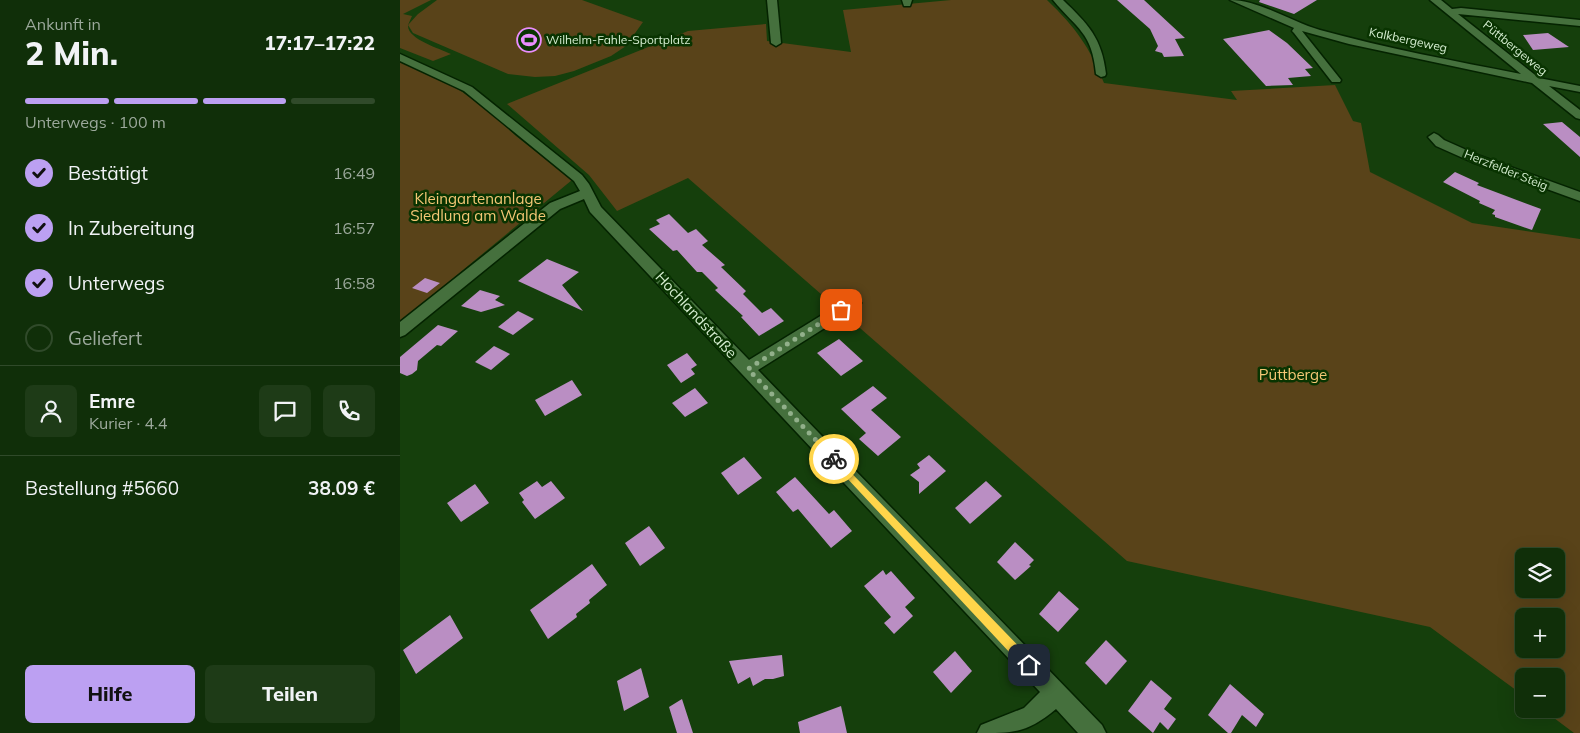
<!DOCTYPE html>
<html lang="de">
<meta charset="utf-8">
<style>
body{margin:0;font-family:Mulish,sans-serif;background:#1e3b17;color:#f1f3f6;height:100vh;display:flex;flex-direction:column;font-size:19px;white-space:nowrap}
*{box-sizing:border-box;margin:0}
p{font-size:16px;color:#9ca99c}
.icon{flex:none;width:28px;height:28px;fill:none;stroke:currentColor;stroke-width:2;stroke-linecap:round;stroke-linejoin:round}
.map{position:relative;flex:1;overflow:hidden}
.side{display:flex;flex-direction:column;background:#102f09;width:400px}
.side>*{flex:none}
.controls{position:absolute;left:1115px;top:548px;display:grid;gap:10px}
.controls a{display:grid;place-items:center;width:50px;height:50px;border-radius:8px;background:#102f09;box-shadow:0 5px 20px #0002,0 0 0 1px #304a2a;font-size:25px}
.pin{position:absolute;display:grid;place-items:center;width:42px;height:42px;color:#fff;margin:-21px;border-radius:10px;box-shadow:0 2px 8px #0006}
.courier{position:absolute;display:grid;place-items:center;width:50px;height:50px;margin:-25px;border:4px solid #ffd54a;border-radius:50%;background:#fff;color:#222;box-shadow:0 1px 6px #0007}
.summary em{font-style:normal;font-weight:800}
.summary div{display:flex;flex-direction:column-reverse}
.summary{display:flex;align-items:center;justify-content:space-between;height:85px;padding:0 25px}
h1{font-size:32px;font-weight:800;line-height:38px}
.bar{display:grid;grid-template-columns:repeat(4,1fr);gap:8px 5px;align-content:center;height:60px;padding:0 25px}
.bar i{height:6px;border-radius:4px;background:#304a2a}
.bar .on{background:#bca0f2}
.bar p{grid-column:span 4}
.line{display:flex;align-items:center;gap:12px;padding:0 25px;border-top:1px solid #304a2a}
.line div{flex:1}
.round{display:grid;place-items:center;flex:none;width:52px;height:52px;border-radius:8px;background:#1e3b17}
ol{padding:0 25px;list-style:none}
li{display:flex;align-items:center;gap:15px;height:55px}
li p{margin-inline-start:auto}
li .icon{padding:5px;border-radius:50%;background:#bca0f2;color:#111;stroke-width:4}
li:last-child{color:#9ca99c}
li i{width:28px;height:28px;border:2px solid #304a2a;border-radius:50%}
.button{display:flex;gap:10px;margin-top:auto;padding:10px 25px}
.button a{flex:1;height:58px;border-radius:8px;background:#bca0f2;color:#111;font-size:20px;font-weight:800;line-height:58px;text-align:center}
.button a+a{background:#1e3b17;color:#f1f3f6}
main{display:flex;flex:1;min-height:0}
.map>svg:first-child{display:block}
</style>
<main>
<section class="side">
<div class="summary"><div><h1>2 Min.</h1><p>Ankunft in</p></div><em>17:17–17:22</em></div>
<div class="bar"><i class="on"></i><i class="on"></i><i class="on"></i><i></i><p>Unterwegs · 100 m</p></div>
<ol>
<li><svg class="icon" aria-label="check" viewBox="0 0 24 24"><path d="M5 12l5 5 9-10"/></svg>Bestätigt<p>16:49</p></li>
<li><svg class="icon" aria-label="check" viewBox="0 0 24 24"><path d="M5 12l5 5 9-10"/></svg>In Zubereitung<p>16:57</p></li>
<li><svg class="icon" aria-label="check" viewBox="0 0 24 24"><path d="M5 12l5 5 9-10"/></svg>Unterwegs<p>16:58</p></li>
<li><i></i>Geliefert</li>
</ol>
<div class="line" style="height:90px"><a class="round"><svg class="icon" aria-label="person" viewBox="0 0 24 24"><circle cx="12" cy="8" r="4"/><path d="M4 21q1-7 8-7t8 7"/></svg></a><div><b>Emre</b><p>Kurier · 4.4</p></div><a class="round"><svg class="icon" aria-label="chat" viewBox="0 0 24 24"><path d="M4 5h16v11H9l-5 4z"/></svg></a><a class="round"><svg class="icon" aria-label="phone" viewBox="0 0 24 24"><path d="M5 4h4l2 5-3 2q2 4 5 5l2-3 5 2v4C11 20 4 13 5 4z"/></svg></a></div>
<div class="line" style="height:65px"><div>Bestellung #5660</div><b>38.09 €</b></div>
<div class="button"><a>Hilfe</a><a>Teilen</a></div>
</section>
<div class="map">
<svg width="1180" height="733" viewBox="0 0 1180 733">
<rect width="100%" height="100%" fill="#153f0c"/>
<path fill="#594319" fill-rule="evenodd" d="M0 0H31L3 14 12 16 8 25 18 14 37 0H182L243 22 226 46 211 56 174 71 155 76 135 77 108 74 13 33 8 25C7 39 39 48 51 54L33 61 0 48Z
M551 0H647C676 28 689 46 704 83L837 100 831 91 935 85 953 121 961 123 970 172 1072 223 1180 239V733H1174L1142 709H1156V676H1124V696L1030 627 727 561 288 178 217 211 189 175 107 104 288 31 366 24 367 41 451 52 443 10ZM1124 556H1156V589H1124ZM1124 616H1156V649H1124Z
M0 62 22 70 58 89 89 111 116 136 172 180 0 322Z"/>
<path fill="#ba8ec3" d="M717 0H744L785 38 775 39 784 56 764 57 762 53 755 51 758 46 750 29Z
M860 0H917L894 14 859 2Z
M869 30 887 43 913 68 905 69 911 76 888 78 893 85 866 86 823 39Z
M1148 33 1169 47 1133 50 1123 35Z
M1162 122 1180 137V157L1143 124Z
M1055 172 1079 183 1077 185 1141 209 1132 230 1095 217V215L1092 214 1095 210 1079 203 1080 201 1043 182Z
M269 214 288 233 296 229 308 241 302 245 325 265 321 267 346 291 343 294 362 313 371 308 384 321 359 336 341 317 343 316 315 290 318 288 302 272H297L277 250 273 251 249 229 260 224 256 220Z
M147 259 179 272 162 285 183 311 118 281Z
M25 278 40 283 27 293 12 288Z
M80 290 100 296 95 300 105 305 81 312 61 306Z
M118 311 134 319 113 335 98 327Z
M38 325 58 331 41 346 37 345 18 361 17 370 12 374 7 376 0 373V357Z
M439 339 463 361 441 376 417 353Z
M94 346 110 354 91 370 75 362Z
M287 353 297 365 291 369 295 374 281 383 267 365Z
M172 380 182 395 145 416 135 400Z
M473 386 487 398 471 410 501 437 478 456 459 439 466 433 441 409Z
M295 388 308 403 285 417 272 403Z
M529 455 546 471 519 494V482L510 475 520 468 517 464Z
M344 457 362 478 338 495 321 473Z
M395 477 429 514 434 510 452 531 431 548 398 509 393 512 376 492Z
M137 481 142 487 151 481 165 498 135 519 122 502 124 500 119 493Z
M586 481 602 496 570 524 555 508Z
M75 484 89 503 61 522 47 503Z
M249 526 265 548 240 566 225 543Z
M615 542 634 560 629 565 631 566 615 580 597 562Z
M192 564 207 585 189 600 190 603 176 614 177 617 148 639 130 610Z
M483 570 486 575 491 571 515 598 505 607 513 616 494 634 484 623 491 617 464 586Z
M659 591 679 609 658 632 639 614Z
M50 615 63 638 16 674 3 650Z
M706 640 727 661 706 685 685 663Z
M555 651 572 671 551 693 533 672Z
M382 655 384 676 373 679H365L353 686 350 677 338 684 329 661Z
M241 668 249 697 224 711 217 681Z
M751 680 772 698 764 709 776 719 768 730 760 722 753 733 728 711Z
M830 684 864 714 856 727 842 715 831 733H828L808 715Z
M282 699 293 733H277L269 707Z
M441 706 447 733H400L398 722Z"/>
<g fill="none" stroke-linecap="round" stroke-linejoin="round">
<g stroke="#042300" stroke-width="3">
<path id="minor" d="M367 0H377L381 43 376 46 371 43Z
M502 0H512L510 6H504Z
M653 0H663C688 24 702 38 706 74L705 76 701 77 696 74C692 32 677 29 653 0Z
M830 0C859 0 892 22 920 30 986 48 1054 61 1121 74L1030 0H1041L1052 9 1061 8 1180 20V26L1058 14 1139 78 1180 86V92L1149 86 1180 110V119L1176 118 1132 83 949 44 902 31 941 80 940 82H932L894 33 892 31 894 28Z
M0 54 72 87 182 175 189 184 201 207 349 360 448 299 453 298 458 299 461 303 458 307 358 370 702 725 706 733H678L656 709C627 733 615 733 577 733L581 725 624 708 640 692 190 212 184 199 160 209 5 335 0 337V322L150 203 180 191 174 181 64 91 0 61Z
M1034 133 1038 135 1044 140 1080 156 1180 192V201L1072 162 1036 146 1028 137Z"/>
</g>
<use href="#minor" fill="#45703d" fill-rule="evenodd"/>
</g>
<path fill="#ffd54a" d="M434 455 633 661 635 665 633 669 629 671 625 669 431 461 429 459Z"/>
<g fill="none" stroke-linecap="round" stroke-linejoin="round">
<path stroke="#92b08b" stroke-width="5" stroke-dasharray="0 9" d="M434 459 348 369 441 310"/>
</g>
<defs>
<g id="stadium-ring" transform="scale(1.25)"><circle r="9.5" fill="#093401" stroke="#ea8dfd" stroke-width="1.5"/><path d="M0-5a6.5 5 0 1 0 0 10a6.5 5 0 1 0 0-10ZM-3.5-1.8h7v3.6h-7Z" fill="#ea8dfd"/></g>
</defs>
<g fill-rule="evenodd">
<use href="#stadium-ring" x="129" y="40"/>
</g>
<g text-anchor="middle" stroke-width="5" stroke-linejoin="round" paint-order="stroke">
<g font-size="12" fill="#d5edd0" stroke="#093401" text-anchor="start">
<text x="146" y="44">Wilhelm-Fahle-Sportplatz</text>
</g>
<g font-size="12" fill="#d5edd0" stroke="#093401">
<text transform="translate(1008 40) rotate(12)" y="4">Kalkbergeweg</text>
<text transform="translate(1115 48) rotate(39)" y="4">Püttbergeweg</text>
<text transform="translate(1106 170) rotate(22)" y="4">Herzfelder Steig</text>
</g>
<g font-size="15" fill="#f5c776" stroke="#093401">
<text x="78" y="204">Kleingartenanlage<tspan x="78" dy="17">Siedlung am Walde</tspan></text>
<text x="893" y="380">Püttberge</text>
</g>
<g font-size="15" fill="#d5edd0" stroke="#093401">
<text transform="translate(296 315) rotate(47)" y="5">Hochlandstraße</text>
</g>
</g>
</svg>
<div class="controls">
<a><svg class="icon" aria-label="layers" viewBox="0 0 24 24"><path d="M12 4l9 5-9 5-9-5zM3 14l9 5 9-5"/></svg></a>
<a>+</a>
<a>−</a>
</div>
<div class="pin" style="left:441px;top:310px;background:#ea580c"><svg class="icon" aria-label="bag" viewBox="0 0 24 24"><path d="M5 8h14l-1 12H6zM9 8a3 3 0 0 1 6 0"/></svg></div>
<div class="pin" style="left:629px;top:665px;background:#1f2937"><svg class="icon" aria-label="home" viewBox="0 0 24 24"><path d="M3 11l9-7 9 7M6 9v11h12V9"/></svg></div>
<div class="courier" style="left:434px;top:459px"><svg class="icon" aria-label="bike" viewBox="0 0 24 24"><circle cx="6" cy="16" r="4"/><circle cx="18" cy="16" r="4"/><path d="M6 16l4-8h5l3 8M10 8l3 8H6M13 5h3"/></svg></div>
</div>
</main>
